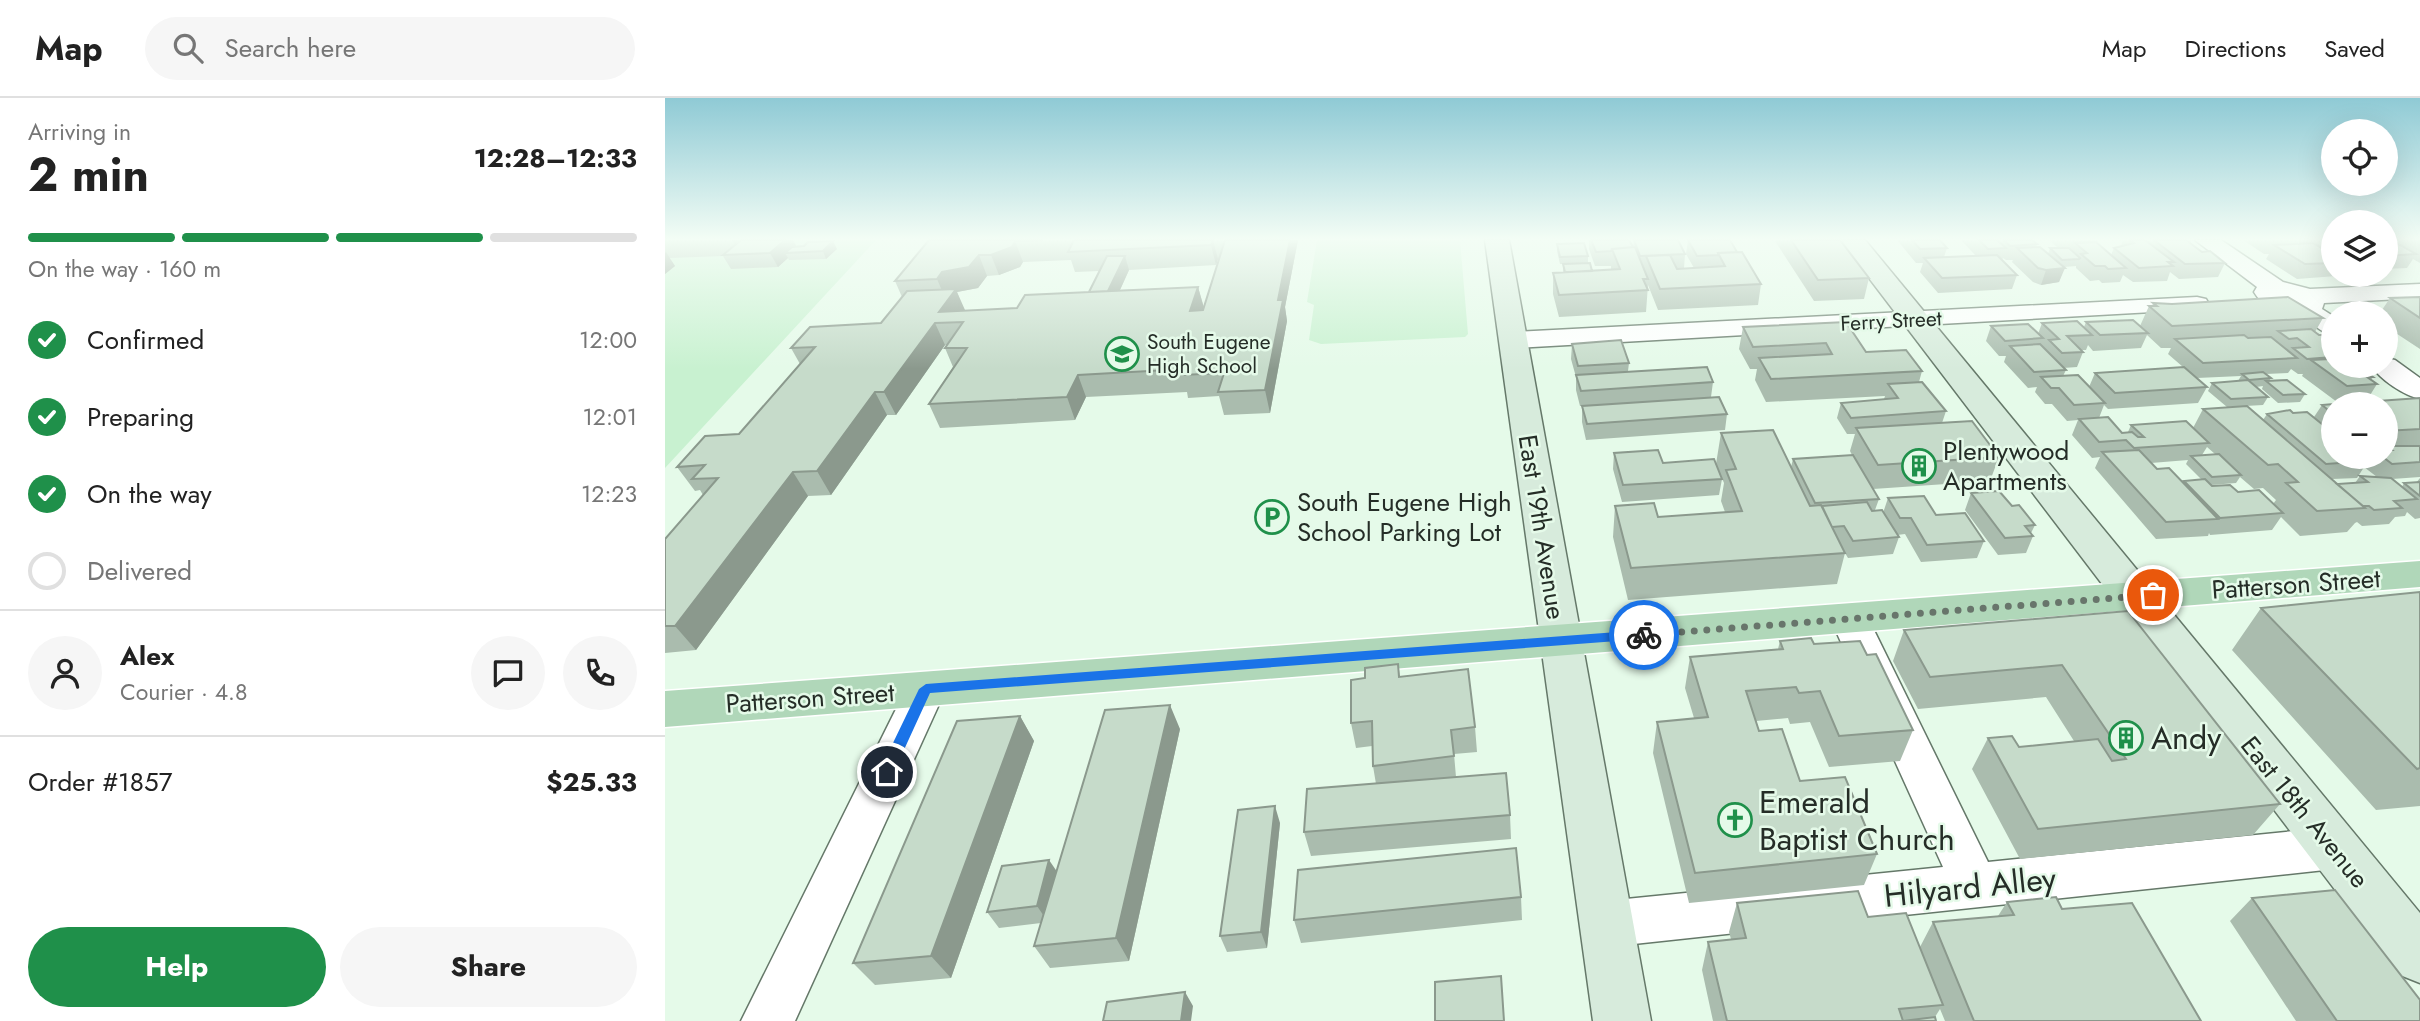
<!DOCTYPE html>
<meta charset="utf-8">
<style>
body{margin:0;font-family:Jost,sans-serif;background:#f6f6f6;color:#222;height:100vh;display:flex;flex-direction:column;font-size:26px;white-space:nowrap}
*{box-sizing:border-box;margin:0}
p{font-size:23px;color:#767676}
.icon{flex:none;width:38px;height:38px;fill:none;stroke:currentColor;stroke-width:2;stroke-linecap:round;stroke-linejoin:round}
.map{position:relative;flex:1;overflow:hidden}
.details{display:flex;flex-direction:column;background:#fff;width:665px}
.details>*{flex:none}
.tools{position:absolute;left:1656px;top:21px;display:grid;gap:14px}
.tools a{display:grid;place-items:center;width:77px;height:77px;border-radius:50%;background:#fff;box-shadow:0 7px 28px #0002;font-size:35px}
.pin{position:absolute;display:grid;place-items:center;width:60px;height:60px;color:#fff;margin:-30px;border:4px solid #fff;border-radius:50%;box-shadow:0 2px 7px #0007}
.courier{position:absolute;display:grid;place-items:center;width:70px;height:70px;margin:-35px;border:5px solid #1a73e8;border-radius:50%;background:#fff;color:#222;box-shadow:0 2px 9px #0007}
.head em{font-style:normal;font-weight:700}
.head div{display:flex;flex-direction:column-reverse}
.head{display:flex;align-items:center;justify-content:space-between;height:119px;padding:0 28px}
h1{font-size:46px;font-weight:700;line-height:52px}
.bar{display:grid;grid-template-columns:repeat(4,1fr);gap:10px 7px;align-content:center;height:84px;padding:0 28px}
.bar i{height:9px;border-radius:5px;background:#e0e0e0}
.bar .current{background:#1f904a}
.bar p{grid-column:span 4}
.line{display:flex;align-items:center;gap:18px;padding:0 28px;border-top:2px solid #e0e0e0}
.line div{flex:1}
.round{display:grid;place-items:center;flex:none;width:74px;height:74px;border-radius:37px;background:#f6f6f6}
ol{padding:0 28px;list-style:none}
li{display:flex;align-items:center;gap:21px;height:77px}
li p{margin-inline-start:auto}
li .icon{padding:7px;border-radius:50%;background:#1f904a;color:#fff;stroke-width:4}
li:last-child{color:#767676}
li i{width:38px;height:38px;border:4px solid #e0e0e0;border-radius:50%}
.primary-button{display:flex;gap:14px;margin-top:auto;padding:14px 28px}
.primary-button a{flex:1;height:80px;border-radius:42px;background:#1f904a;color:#fff;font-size:28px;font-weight:700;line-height:80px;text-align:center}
.primary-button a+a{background:#f6f6f6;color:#222}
header{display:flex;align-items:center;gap:42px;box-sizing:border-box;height:98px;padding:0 35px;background:#fff;border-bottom:2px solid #e0e0e0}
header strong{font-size:33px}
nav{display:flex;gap:38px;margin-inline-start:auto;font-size:24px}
.search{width:490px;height:63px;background:#f6f6f6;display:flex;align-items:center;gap:18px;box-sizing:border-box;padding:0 24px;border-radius:38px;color:#767676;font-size:26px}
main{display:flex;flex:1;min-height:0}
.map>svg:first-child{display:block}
</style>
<header>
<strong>Map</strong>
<div class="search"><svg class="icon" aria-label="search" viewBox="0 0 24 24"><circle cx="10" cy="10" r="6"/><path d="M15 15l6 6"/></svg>Search here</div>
<nav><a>Map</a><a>Directions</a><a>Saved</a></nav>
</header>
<main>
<section class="details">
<div class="head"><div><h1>2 min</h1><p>Arriving in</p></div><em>12:28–12:33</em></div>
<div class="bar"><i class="current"></i><i class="current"></i><i class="current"></i><i></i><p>On the way · 160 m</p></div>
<ol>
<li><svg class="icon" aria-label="check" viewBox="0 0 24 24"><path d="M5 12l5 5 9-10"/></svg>Confirmed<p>12:00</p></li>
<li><svg class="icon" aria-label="check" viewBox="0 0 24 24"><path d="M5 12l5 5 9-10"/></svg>Preparing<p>12:01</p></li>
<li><svg class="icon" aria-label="check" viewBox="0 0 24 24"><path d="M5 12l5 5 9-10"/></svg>On the way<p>12:23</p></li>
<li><i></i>Delivered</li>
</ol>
<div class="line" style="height:126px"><a class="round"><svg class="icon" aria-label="person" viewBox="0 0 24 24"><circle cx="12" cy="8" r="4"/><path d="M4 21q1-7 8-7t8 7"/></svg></a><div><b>Alex</b><p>Courier · 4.8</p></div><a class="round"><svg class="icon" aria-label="chat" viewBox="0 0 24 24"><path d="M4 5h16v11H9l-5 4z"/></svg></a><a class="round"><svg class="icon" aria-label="phone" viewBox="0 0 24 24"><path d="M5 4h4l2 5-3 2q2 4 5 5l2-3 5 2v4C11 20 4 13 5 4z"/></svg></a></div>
<div class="line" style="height:91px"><div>Order #1857</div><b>$25.33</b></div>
<div class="primary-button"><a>Help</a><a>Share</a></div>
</section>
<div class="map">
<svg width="1755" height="923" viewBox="0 0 1755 923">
<rect width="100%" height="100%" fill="#e5fae9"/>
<path fill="#c8f1d0" d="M0 142H211L0 370Z
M652 142H795L803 236 800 239 656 246 644 242 649 207 642 204Z"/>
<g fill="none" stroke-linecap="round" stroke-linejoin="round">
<g stroke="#657869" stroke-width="3">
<path id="street" d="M1530 142H1556L1618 184 1645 191 1755 186V200L1659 205 1657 211 1668 218V238C1654 234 1646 222 1633 217 1612 210 1603 216 1589 194L1592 189Z
M1532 199 1541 201 1544 206 1541 211 848 250 839 248 835 242 839 236 848 234Z
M1720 260 1730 262 1755 280V301C1739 297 1715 282 1707 268H1720Z
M1184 507 1197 511 1203 520 1323 764 1669 729 1685 735 1692 750 1685 765 1669 771 941 849 924 843 916 826 924 809 941 803 1278 769 1165 520 1171 511Z
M261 576 275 580 281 591 130 923H76L241 591 247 580Z"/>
</g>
<g stroke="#657869" stroke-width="3">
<path id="secondary" d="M820 142H844L986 923H928Z
M1175 142H1200L1755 815V885L1735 877Z"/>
</g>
<g stroke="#fff" stroke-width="3">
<path id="primary" d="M1755 463V489L0 629V593Z"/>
</g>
<use href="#street" fill="#fff" fill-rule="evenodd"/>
<use href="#secondary" fill="#d7ebdc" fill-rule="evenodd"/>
<use href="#primary" fill="#b0d7b9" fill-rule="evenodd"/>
</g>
<path fill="#aabcae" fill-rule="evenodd" d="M0 142H128L131 149 172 151 161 161 124 162 123 160 113 169 66 171 58 158 4 160 10 168 0 176Z
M264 142H633L620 209 622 223 605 315 559 317 554 298 523 300 522 294 421 299 410 322 275 330 264 306 288 269 280 250 282 247H280L231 317H222L166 397 143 398 31 552 0 555V441L38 397 35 392 30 393 12 369 74 336 135 266 126 250 216 225 237 199 230 183ZM553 161H554L539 210 533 189 455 192 464 172 551 167ZM406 162 410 174 434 173 424 194 352 210 299 213 292 194 313 190 322 178 334 177 355 169 358 164Z
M924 142H964L968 149 969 142 1020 156 1019 170H1029L1021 156 1023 142 1072 154 1096 186 1093 207 993 212 983 187 981 214 894 219 888 196V175H898V166H895L892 153V146L923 158V165L927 173 946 172V168H930L924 151Z
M1110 142H1175L1204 180 1199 201 1149 203 1110 143Z
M1232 142H1275L1282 150 1279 159 1311 158 1296 142H1367L1372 146 1371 150 1383 156 1385 150H1393L1384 142H1431L1430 144 1446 157 1449 150 1456 148 1458 142H1527L1525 145 1537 154 1560 165 1553 179 1514 181 1505 174 1502 183 1468 184 1458 177 1455 184 1437 185 1434 182 1425 183 1411 170V168L1399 169 1394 184 1376 187 1368 184 1347 164 1348 162H1341L1338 160 1337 162 1352 177 1347 191 1273 195 1255 174 1258 165H1251Z
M1578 142H1652L1650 146H1651L1653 142H1668V177H1672L1671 178 1632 181 1601 161 1604 156H1599Z
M1720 142H1755V165L1748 161 1742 170 1720 171Z
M1755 199V251L1720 228V215H1715L1725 200Z
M1488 205 1658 220 1650 234 1668 243V268L1708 279 1706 282 1712 286 1702 302 1672 304 1637 278 1638 276H1633L1626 271 1623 275 1601 276 1606 280 1604 283 1640 296 1635 304 1613 305 1597 291 1598 288 1591 289 1603 299 1598 307 1562 309 1543 293 1547 285 1573 283 1576 278 1532 280 1542 289 1533 305 1443 311 1439 307 1434 320 1457 335 1463 334 1466 327 1528 330 1538 311 1598 322 1602 316 1628 315 1649 319 1657 307 1668 306V359L1703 363 1692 380 1667 381 1672 386 1690 385 1695 378 1712 379 1699 369 1707 359H1720V306L1755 300V379L1727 381 1737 389 1739 385H1751L1755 380V420L1750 421 1742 414 1740 418 1730 419 1724 426 1697 428 1692 424 1690 425 1682 434 1635 438 1616 419 1607 432 1545 437 1544 435 1543 438 1491 441 1430 370 1435 359 1427 360 1407 337 1413 322 1402 323 1387 306H1380L1370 294 1372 289 1363 290 1339 264 1341 258H1334L1321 243 1326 228 1373 236 1377 225 1419 229 1421 224 1475 228 1484 208H1487ZM1482 237 1496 250H1506L1503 256 1518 269 1430 275 1424 289 1398 278 1401 272 1398 270 1412 269 1418 254 1417 252H1421L1423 247 1428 253 1476 250ZM1542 349 1550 356 1537 357ZM1523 362 1521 366 1537 382 1519 383 1518 385 1492 371 1486 365ZM1575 379 1589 391 1598 390 1611 402 1608 406 1547 388 1546 387 1571 385Z
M1181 224 1201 254 1257 273 1254 284 1281 313 1277 325 1334 359 1325 383 1208 391 1214 401 1210 412 1218 415 1223 400 1271 417 1319 443 1312 460 1256 464 1240 436 1232 437 1234 439 1228 456 1183 460 1180 455 1172 486 963 502 948 439 950 408 993 419 1060 414 1056 403 1059 385 1051 366 1056 335 1126 369 1128 361 1187 357 1185 353 1190 336H1182L1172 320 1176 305 1219 301 1220 298 1101 304 1090 282 1092 271H1085L1074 251 1078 229Z
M907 246 964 265 963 273 1048 284 1046 299 1062 316 1060 332 921 342 917 324V308H915L911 292V279L906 261Z
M949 355 1057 381 1054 397 957 404 948 371Z
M1306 395 1347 408 1370 427 1366 435 1368 438 1361 455 1333 457 1300 412Z
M1755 494V708L1711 712 1567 552 1596 510Z
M1463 513 1615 706 1588 737 1355 761 1307 671 1323 640 1354 649 1409 643 1381 599 1253 611 1228 563 1239 532Z
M1115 543 1149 546 1202 557 1248 632 1235 663 1164 669 1145 624 1125 626 1123 620 1091 623 1094 633 1135 683 1212 756 1199 787 1024 805 988 655 992 624 1029 620 1020 590 1025 559 1113 551Z
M733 566 735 579 810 629 812 654 789 656 791 679 845 717 846 741 646 758 639 734 711 686 708 668 707 648 691 650 686 625 700 580Z
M355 618 369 643 286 880 210 887 188 865Z
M515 631 464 863 385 870 369 848 376 825 334 830 322 814 391 773Z
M615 725 602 850 562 854 555 838Z
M856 799 857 822 636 845 629 822Z
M1587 800 1755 923H1631L1565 823Z
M1342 804 1397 811 1536 923H1280L1275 911 1270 919 1271 923H1048L1037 872 1043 844 1066 841 1064 834 1072 805 1203 819 1255 849 1268 824 1333 818Z"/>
<path fill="#8b998d" d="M67 142H91L92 143 76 157Z
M120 142H128L133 151 120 155 123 160 113 169 105 155Z
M548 142 553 161 551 167 546 147Z
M625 142H633L620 209 622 223 605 315 600 292 613 202Z
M168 143 172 151 161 161 158 153Z
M350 143 358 164 355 169 334 177 326 157Z
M1 154 10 168 0 176V155Z
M314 157 322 178 313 190 292 194 300 212 292 224 274 214 281 202 272 181 277 174Z
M460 158 464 172 445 214 440 200Z
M1400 170 1394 184 1376 187 1381 172Z
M533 189 539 210 531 235 525 213Z
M270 225 280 247 231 317 219 294Z
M413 277 421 299 410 322 402 299Z
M210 294 222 317 166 397 152 373Z
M128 374 143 398 31 552 10 528Z
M505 607 515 631 464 863 451 840Z
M355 618 369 643 286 880 266 858Z
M610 708 615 725 602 850 596 834Z
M384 762 395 778 383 824 372 808Z
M520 894 528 908 526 923H516Z"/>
<path fill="#c6dbca" stroke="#8b998d" stroke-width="2" d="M76 142H120L105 155 58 157Z
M264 142H378L350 143 347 149 326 157H314L304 169 277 174 272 181 230 183Z
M409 142H548L546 147 403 154Z
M560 142H625L613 202H618L600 292 553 294 559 275 517 277 519 271 413 277 402 299 264 306 302 250H280L298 224 270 225 219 294H210L152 373 128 374 10 528H0V441L53 380 27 381 40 367 12 369 40 338 74 336 150 249 126 250 145 229 216 225 242 193 291 191 274 214 352 210 360 197 533 189 525 213 538 212Z
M926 142H964L968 149 947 151 946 153 931 154Z
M969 142H1013L1020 156 975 158Z
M1023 142H1065L1072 154 1053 155V157L1032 158Z
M1126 142H1175L1204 180 1153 182Z
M1247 142H1275L1282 150 1255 151Z
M1314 142H1332L1341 150 1323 151Z
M1339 142H1367L1372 146 1345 148Z
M1465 142H1480L1509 164H1503L1508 168 1474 170 1449 150 1469 145Z
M1489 142H1521L1537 154 1545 153 1560 165 1520 166Z
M1720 142H1726L1751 156 1720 158Z
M168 143 158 153 120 155 127 149 139 148 143 144Z
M1431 144 1461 170 1443 171 1440 168H1430L1416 156 1422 155 1410 145Z
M919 145 923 158 895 159 892 146Z
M1648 145 1668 157V165L1640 166 1609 147Z
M970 149 983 181H978L983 192 894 197 888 175 955 171 947 151Z
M1375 149 1400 170 1381 172 1373 170 1352 150Z
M1385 150H1404L1415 160 1414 161 1397 162Z
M1077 154 1096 186 995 191 981 158 1005 157 1012 171 1060 168 1053 155Z
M1332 157 1352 177 1277 180 1259 160Z
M442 158H460L443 193 424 194Z
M925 165 927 173 900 174 898 166Z
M1623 199 1658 220 1507 228 1484 208H1492L1488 205 1507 206Z
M1755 199V220L1725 200Z
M1468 222 1483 235 1435 237 1421 224Z
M1412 223 1427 237 1402 238 1418 254 1397 255 1384 242 1394 241 1377 225Z
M1181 224 1201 254 1241 252 1257 273 1106 281 1094 260 1167 256 1161 245 1088 249 1078 229Z
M1363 226 1378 240 1340 243 1326 228Z
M1646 231 1654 237H1659L1668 243V259L1642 261 1628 250 1644 249 1632 240 1624 241 1613 233Z
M1579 237 1583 240 1606 239 1632 260 1538 265 1510 241Z
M956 242 964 265 913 268 907 246Z
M1375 246 1401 272 1369 274 1345 248Z
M1665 261 1668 263V268H1693L1708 279H1702L1712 286 1682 288 1646 262Z
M1042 269 1048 284 916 293 911 277Z
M1519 269 1542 289 1450 295 1430 275Z
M1598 274 1606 280 1584 282 1577 276Z
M1413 277 1440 305 1409 307 1394 290H1386L1376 279Z
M1583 282 1603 299 1566 301 1547 285Z
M1622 282 1640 296 1618 297 1601 283Z
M1257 284 1281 313 1186 320 1176 305 1233 300 1223 286Z
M1054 299 1062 316 922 326 917 308Z
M1755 300V331L1720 333V306H1670Z
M1668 306V316L1657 307Z
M1582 308 1700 410 1652 413 1621 385 1633 384 1613 366 1603 367 1538 311Z
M1625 312 1628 315 1642 314 1668 335V359H1697L1703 363 1661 366 1602 316Z
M1443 319 1457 335 1467 334 1473 339H1479L1466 327 1521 323 1544 345 1469 350 1461 342 1434 344 1414 321Z
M1307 323 1334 359 1213 367 1191 330Z
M1108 332 1145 408 1156 407 1180 455 966 470 950 408 989 405 993 419 1077 413 1061 372 1071 371 1056 335Z
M1722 348H1755V364L1727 366 1718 359H1720V352H1727Z
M993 352 998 365 1049 361 1057 381 958 387 949 355Z
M1474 352 1492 371 1504 370 1553 421 1501 424 1437 354Z
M1554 356 1576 377 1547 379 1526 358Z
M1188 357 1214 401 1150 405 1128 361Z
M1695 378 1726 380 1752 401 1729 403 1737 410 1709 412 1704 408H1698L1672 386 1703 384Z
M1540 381 1547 388 1565 387 1573 394 1594 392 1618 415 1555 420 1519 383Z
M1755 384V398L1739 385Z
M1334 393 1347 408 1354 407 1370 427 1360 428 1368 438 1340 440 1306 395Z
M1259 398 1271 417 1300 415 1319 443 1262 447 1246 420H1235L1223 400Z
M1202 404 1207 413 1217 412 1234 439 1188 443 1179 428 1167 429 1157 408Z
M1755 494V670L1752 671 1596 510Z
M1463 513 1615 706 1373 731 1323 640 1347 638 1354 649 1433 641 1447 663 1461 661 1397 567 1265 579 1239 532Z
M1146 540 1149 546 1195 543 1202 557 1211 556 1248 632 1174 638 1155 593 1134 595 1131 589 1081 593 1094 633 1117 631 1135 683 1180 679 1212 756 1030 775 992 624 1043 619 1025 559 1118 551 1115 543Z
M733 566 734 579 803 571 810 629 786 632 789 658 708 668 707 623 686 625V582L700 580V570Z
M505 607 451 840 369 848 440 612Z
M355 618 266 858 188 865 292 623Z
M841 675 845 717 639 734 642 691Z
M610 708 596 834 555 838 573 712Z
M851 750 856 799 629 822 633 772Z
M384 762 372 808 322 814 337 768Z
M1670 792 1755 902V923H1672L1587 800Z
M1193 793 1203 819 1241 815 1278 907 1234 911 1238 923 1270 919 1271 923H1062L1043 844 1081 840 1072 805Z
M1391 799 1397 811 1467 805 1536 923H1309L1268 824 1349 817 1342 804Z
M836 878 839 923H770V884Z
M520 894 516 923H438L442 904Z"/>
<linearGradient id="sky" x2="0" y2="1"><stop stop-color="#8fcad5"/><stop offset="0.52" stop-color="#f3fdf5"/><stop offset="1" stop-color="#f3fdf5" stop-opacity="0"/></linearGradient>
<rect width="1755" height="271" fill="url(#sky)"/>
<path fill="#1a73e8" d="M979 532 985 537 979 541 265 595 227 678 222 680 214 674 254 591 261 586Z"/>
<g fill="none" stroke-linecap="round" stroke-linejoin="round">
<path stroke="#68756b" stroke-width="7" stroke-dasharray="0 12.6" d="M979 537 1488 497"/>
</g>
<defs>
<g id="school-ring" transform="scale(1.75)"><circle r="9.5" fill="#e5fae9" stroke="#1f904a" stroke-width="1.5"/><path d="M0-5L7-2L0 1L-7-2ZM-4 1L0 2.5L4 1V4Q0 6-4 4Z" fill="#1f904a"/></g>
<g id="building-ring" transform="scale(1.75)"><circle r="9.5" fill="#e5fae9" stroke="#1f904a" stroke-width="1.5"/><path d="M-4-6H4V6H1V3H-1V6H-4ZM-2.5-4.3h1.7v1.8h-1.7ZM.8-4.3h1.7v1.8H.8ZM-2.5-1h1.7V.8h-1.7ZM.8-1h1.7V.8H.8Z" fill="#1f904a"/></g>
<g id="parking-ring" transform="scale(1.75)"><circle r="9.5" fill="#e5fae9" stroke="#1f904a" stroke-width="1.5"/><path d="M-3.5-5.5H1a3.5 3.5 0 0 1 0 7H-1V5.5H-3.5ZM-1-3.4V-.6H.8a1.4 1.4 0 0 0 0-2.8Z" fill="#1f904a"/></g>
<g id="church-ring" transform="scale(1.75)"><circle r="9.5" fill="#e5fae9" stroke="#1f904a" stroke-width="1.5"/><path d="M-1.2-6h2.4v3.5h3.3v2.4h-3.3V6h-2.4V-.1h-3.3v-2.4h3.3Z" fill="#1f904a"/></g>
</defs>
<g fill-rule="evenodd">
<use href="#school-ring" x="457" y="256"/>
<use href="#building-ring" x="1254" y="368"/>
<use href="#parking-ring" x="607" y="419"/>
<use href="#building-ring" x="1461" y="640"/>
<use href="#church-ring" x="1070" y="722"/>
</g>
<g text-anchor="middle" stroke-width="5" stroke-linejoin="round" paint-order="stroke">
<g font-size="21" fill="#252d27" stroke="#e5fae9">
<text transform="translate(1226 223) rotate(-3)" y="7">Ferry Street</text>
</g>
<g font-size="21" fill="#252d27" stroke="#e5fae9" text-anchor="start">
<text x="482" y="251">South Eugene<tspan x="482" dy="24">High School</tspan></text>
</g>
<g font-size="26" fill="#252d27" stroke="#e5fae9" text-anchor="start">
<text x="1278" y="362">Plentywood<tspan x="1278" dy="30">Apartments</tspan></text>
<text x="632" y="413">South Eugene High<tspan x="632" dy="30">School Parking Lot</tspan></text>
</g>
<g font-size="26" fill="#252d27" stroke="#e5fae9">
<text transform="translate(877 429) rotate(81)" y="9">East 19th Avenue</text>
<text transform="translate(1631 486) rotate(-4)" y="9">Patterson Street</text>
<text transform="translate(145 600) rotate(-4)" y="9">Patterson Street</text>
<text transform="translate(1640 714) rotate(51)" y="9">East 18th Avenue</text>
</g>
<g font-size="32" fill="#252d27" stroke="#e5fae9" text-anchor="start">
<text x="1486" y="651">Andy</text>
<text x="1094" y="715">Emerald<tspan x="1094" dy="37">Baptist Church</tspan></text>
</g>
<g font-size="32" fill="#252d27" stroke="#e5fae9">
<text transform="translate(1305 789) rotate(-6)" y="11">Hilyard Alley</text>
</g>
</g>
</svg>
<div class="tools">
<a><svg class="icon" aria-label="locate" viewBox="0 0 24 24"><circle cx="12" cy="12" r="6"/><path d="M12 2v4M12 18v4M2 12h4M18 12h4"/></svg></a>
<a><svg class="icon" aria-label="layers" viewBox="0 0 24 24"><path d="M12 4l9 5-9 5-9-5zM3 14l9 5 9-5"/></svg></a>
<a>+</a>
<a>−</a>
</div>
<div class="pin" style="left:1488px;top:497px;background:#ea580c"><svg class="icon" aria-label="bag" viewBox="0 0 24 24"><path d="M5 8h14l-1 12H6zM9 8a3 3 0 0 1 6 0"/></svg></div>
<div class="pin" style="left:222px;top:674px;background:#1f2937"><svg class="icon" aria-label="home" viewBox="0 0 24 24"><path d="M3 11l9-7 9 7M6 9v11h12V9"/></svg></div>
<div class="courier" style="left:979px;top:537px"><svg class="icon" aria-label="bike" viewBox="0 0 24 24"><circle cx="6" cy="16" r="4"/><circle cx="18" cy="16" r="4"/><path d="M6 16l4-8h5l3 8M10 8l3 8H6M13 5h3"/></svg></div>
</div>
</main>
